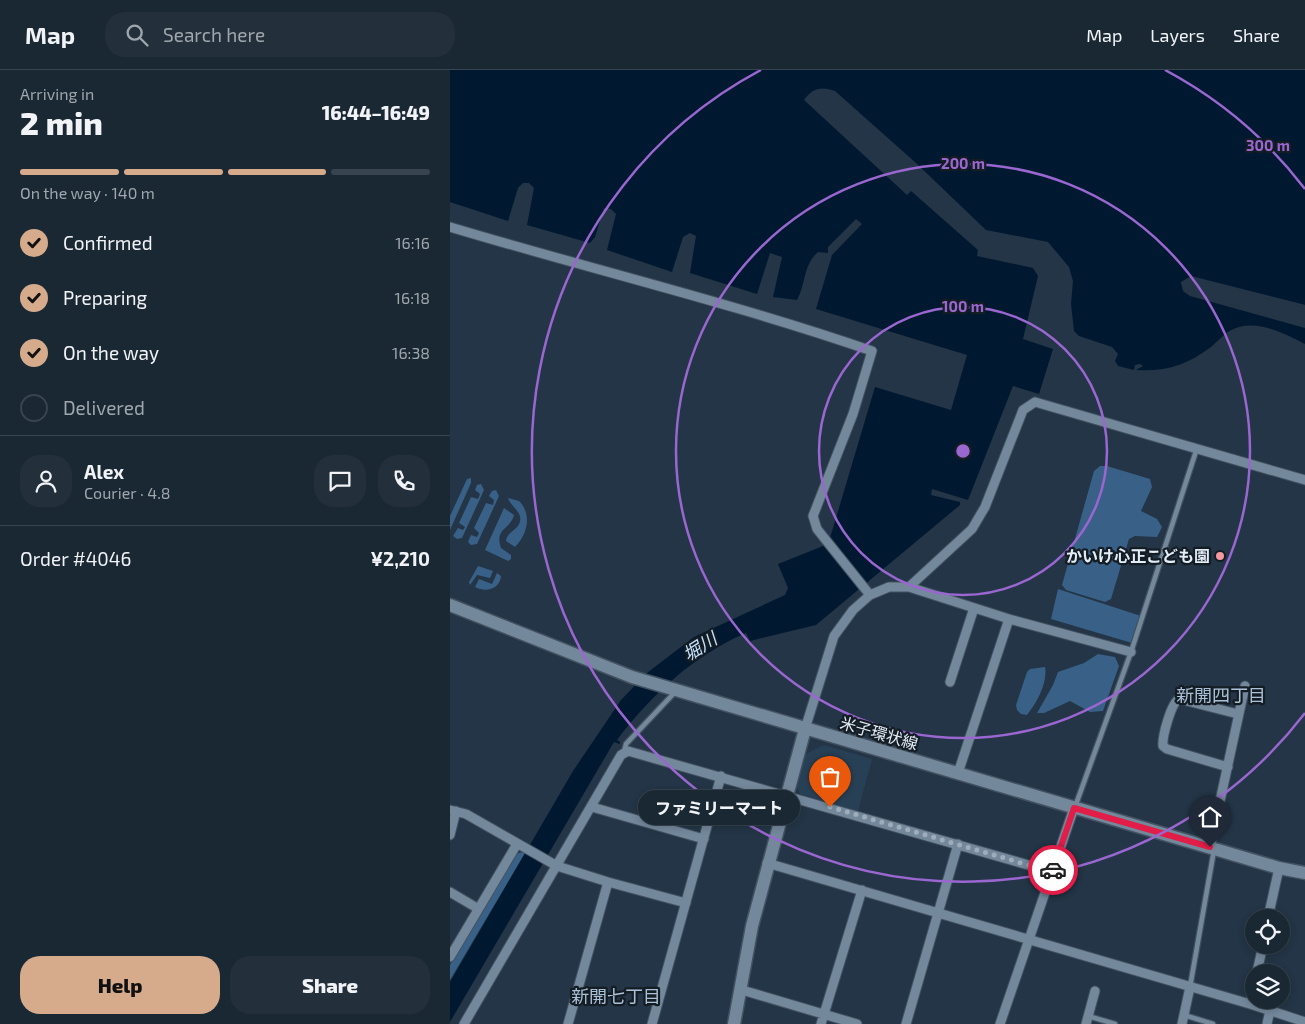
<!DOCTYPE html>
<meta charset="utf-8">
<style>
body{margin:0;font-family:"Exo 2","Noto Sans JP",sans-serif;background:#23303c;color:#f1f3f6;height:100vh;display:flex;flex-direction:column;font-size:19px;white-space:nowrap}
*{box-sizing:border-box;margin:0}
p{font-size:16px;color:#9fa6ac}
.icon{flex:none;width:28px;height:28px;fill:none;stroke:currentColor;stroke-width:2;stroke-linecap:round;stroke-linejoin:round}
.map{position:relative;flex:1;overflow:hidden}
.drawer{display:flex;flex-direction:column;background:#1a2834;width:450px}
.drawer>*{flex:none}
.controls{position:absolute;left:795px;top:839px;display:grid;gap:10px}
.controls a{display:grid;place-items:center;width:45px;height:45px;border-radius:50%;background:#1a2834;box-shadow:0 2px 8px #0003,0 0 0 1px #38444f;font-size:25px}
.pin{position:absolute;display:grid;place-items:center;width:42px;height:42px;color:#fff;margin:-51px -21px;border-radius:50% 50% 50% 0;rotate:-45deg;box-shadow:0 0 5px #0007}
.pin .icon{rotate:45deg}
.courier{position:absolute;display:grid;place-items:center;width:50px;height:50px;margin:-25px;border:4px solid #e11d48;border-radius:50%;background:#fff;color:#222;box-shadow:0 1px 6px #0007}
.bubble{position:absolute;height:35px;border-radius:18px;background:#1a2834;box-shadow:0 2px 8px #0003,0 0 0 1px #38444f;font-size:16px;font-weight:800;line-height:35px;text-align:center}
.overview em{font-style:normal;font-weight:800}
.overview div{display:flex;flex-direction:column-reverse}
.overview{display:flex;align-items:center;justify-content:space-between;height:85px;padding:0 20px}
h1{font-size:32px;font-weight:800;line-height:38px}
.bar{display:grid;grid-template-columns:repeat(4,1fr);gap:8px 5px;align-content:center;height:60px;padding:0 20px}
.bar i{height:6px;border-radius:4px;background:#38444f}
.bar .selected{background:#d6ab8b}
.bar p{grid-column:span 4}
.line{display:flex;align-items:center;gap:12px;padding:0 20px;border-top:1px solid #38444f}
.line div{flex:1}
.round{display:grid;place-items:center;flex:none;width:52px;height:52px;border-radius:20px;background:#23303c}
ol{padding:0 20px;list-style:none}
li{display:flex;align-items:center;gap:15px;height:55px}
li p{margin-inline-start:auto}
li .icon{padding:5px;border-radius:50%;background:#d6ab8b;color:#111;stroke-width:4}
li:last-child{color:#9fa6ac}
li i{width:28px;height:28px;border:2px solid #38444f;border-radius:50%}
.action{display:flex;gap:10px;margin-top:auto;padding:10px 20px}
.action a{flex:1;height:58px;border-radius:20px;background:#d6ab8b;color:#111;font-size:20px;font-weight:800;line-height:58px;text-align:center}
.action a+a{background:#23303c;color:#f1f3f6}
header{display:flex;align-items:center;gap:30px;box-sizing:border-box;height:70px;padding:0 25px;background:#1a2834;border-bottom:1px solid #38444f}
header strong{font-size:24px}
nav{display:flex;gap:28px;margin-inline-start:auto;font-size:18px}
.search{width:350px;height:45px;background:#23303c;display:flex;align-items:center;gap:12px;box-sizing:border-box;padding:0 18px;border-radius:20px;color:#9fa6ac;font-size:19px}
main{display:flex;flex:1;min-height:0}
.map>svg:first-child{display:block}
</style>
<header>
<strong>Map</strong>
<div class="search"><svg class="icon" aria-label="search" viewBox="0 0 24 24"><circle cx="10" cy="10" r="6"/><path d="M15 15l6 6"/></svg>Search here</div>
<nav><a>Map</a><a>Layers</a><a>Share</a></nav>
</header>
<main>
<section class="drawer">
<div class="overview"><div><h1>2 min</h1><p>Arriving in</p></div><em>16:44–16:49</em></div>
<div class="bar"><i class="selected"></i><i class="selected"></i><i class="selected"></i><i></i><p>On the way · 140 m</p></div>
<ol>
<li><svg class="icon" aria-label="check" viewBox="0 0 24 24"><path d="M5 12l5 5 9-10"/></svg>Confirmed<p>16:16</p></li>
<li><svg class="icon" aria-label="check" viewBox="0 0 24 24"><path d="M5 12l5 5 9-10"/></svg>Preparing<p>16:18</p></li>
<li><svg class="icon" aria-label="check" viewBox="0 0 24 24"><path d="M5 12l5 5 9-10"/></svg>On the way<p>16:38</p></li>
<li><i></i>Delivered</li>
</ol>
<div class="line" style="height:90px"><a class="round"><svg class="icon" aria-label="person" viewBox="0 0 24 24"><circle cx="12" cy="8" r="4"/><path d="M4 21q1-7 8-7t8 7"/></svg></a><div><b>Alex</b><p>Courier · 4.8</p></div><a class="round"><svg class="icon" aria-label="chat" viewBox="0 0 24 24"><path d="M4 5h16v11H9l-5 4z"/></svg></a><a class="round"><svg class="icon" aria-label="phone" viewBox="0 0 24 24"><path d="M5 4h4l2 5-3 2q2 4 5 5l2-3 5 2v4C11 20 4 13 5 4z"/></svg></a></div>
<div class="line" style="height:65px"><div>Order #4046</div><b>¥2,210</b></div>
<div class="action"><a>Help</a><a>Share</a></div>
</section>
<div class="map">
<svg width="855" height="954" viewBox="0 0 855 954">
<rect width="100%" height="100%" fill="#233546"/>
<path fill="#284056" d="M374 675 422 689 408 741 350 724 347 718 356 684Z"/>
<path fill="#396086" d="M650 396H657L700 409 702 417 691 441 707 449 712 457 707 467 685 466 679 469 661 529 655 532 616 520 612 515 644 401Z
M21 408V413L0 460V446L17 409Z
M31 414 34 420 12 468 7 469 3 466 8 458 13 460 15 457 9 453 21 427 28 429 30 424 25 420 27 415Z
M46 420 49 426 27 474 21 475 18 472 21 465 27 467 29 463 24 458 36 433 43 435 44 430 39 426 42 421Z
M58 428 69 431C82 444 78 464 65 477L56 471C57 463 63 462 68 456 76 443 61 438 58 428Z
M54 438 64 445C61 459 44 458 51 478L61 485V489L58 491 35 480Z
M28 496 43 501 40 508 27 505 20 515 19 512Z
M47 503 51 506C50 519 36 523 25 517L29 509 42 514Z
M608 519 691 546 682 573 601 549Z
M648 584 665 587 669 596 653 641 640 642 620 631 594 643H587L603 615 608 602 634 593Z
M595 597C598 612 587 633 577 645L571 644 567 640 566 635 577 602 580 599Z
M72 782 75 783 0 910V895L66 784Z"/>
<path fill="#001930" d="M0 0H855V235L741 207 731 213 737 223 855 257V274C835 264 812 251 789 257 777 260 770 269 761 277 737 295 715 302 686 300L693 296 690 294 685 295 684 300 668 296 665 291 668 284 662 277 629 266 624 261 621 234 623 211 619 197 598 172 536 160 466 93 385 21C372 16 362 18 354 30L457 125 461 121 528 180 527 186 583 198 588 206 573 269 603 279 589 324 563 316 518 430 482 419 481 425 510 432V435L366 555 300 571 296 563C244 585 201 625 167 670L170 672V674L164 672 0 952V912L123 701 171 630 197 603 244 567 335 525 338 518 328 494 373 476 380 468 425 317 501 340 517 285 366 239 382 185 412 154 406 149 378 177V183L368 182C353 195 356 214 347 230L323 227 332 187 320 183 307 224 240 203 246 166 240 163 233 167 222 202 157 180 166 144 161 139 154 138 145 167 140 173 77 155 84 118 79 113H73L68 118 58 151 0 132Z"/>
<path fill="#233546" d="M741 206 855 235V238L741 209 734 213 735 219 741 223 855 255V258L740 226 733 221 731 212Z"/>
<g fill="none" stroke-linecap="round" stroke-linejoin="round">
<g stroke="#435261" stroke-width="7">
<path id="lane" d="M174 682 176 674 226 621
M625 737 681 582 747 378
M740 917 764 780
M734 945 763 954
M638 946 665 954"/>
</g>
<g stroke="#435261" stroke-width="11">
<path id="street" d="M0 157C140 199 283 233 422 281L403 344 363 446 367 459 420 525
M459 517 522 459 535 437 573 340 585 332 855 410
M500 612 524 538
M355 659 384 566 403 540 420 525 439 517H459L559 549 681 582
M778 697 717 679 713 676C712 667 721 633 729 629L788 644
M508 703 559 549
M142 737 254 769
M0 740 16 744 107 796 158 812 236 833
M0 765 6 741
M760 777 795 616
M317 793 800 934 855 952
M0 822 27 838
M818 848 829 798
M0 887 67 774
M807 902 813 875
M292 920 407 954
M800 934 804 917
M14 954 171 685 178 681 603 802
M118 954 158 812
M202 954 271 706
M371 954 412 820
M456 954 508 774
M550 954 624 738
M636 954 645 921
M732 954 740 917
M817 954 820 940"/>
</g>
<g stroke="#435261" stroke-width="15">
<path id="secondary" d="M0 535 182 607 829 798 855 803
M284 954 302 856 355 659"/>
</g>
<use href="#lane" stroke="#74889c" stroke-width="4.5"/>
<use href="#street" stroke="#74889c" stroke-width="9"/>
<use href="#secondary" stroke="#74889c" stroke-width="12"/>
</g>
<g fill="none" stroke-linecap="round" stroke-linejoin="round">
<path stroke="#9fadba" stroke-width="5" stroke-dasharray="0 9" d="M380 737 602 802 603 800"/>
<path stroke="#e11d48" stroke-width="6" d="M603 800 624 738 760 777"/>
</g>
<g fill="none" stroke="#9a66d0" stroke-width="2.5">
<circle cx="513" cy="381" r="144"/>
<circle cx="513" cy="381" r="287"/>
<path d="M855 643A431 431 0 1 1 311 0M715 0A431 431 0 0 1 855 119"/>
</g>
<circle fill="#f49aa0" stroke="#141c24" stroke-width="2" cx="770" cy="486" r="5"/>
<g text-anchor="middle" stroke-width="4.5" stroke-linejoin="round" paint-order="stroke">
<g font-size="16" font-weight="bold" fill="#e2edf8" stroke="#141c24" text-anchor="end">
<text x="760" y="492">かいけ心正こども園</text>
</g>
<g font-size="16" fill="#e2edf8" stroke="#141c24">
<text transform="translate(429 663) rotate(16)" y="6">米子環状線</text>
</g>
<g font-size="18" font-style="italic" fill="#c5e2fe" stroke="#141c24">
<text transform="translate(250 577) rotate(-32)" y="6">堀川</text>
</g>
<g font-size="18" fill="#abc1d7" stroke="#141c24">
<text x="771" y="632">新開四丁目</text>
<text x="166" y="933">新開七丁目</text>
</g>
</g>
<circle cx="513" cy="381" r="8" fill="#9a66d0" stroke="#141c24" stroke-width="2.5"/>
<g font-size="15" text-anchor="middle" font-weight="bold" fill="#9a66d0" stroke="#141c24" stroke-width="4.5" stroke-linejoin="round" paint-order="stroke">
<text x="818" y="81">300 m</text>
<text x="513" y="99">200 m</text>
<text x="513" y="242">100 m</text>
</g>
</svg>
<div class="controls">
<a><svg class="icon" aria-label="locate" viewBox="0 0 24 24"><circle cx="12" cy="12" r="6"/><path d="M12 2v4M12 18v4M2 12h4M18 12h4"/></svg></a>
<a><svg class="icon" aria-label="layers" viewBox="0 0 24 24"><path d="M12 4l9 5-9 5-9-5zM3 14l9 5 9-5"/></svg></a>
</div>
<div class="pin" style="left:380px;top:737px;background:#ea580c"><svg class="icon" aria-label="bag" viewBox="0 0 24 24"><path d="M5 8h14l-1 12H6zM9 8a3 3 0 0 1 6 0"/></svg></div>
<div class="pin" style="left:760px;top:777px;background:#1f2937"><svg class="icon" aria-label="home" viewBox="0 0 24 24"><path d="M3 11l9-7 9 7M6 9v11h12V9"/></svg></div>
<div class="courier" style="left:603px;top:800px"><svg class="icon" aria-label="car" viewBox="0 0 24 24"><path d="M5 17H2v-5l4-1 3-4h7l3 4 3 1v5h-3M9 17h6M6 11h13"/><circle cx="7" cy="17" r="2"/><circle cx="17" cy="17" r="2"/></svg></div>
<div class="bubble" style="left:188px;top:720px;width:162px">ファミリーマート</div>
</div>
</main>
